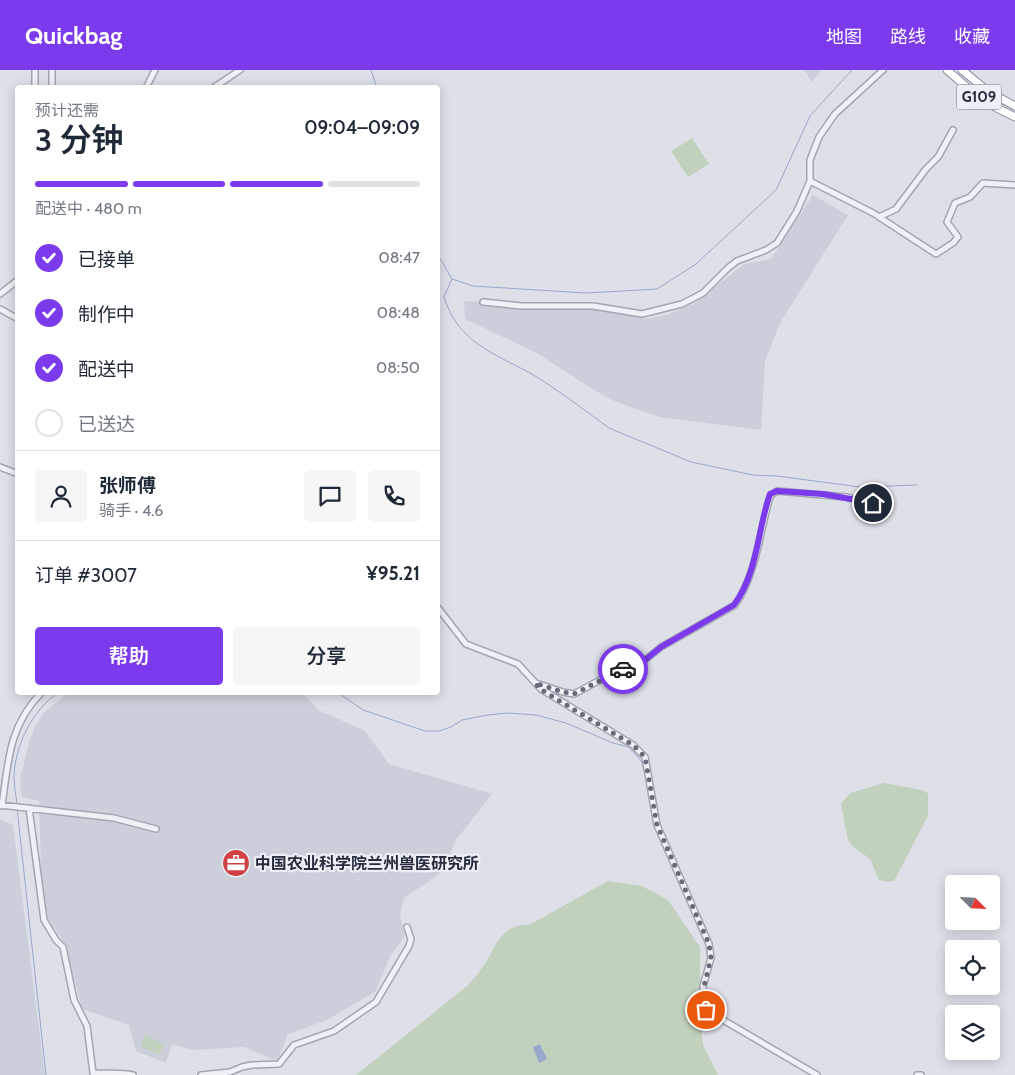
<!DOCTYPE html>
<html lang="zh">
<meta charset="utf-8">
<style>
body{margin:0;font-family:Cabin,"Noto Sans SC",sans-serif;background:#f6f6f7;color:#1f2937;height:100vh;display:flex;flex-direction:column;font-size:19px;white-space:nowrap}
*{box-sizing:border-box;margin:0}
p{font-size:16px;color:#747a83}
.icon{flex:none;width:28px;height:28px;fill:none;stroke:currentColor;stroke-width:2;stroke-linecap:round;stroke-linejoin:round}
.map{position:relative;flex:1;overflow:hidden}
.drawer{position:absolute;left:15px;top:15px;width:425px;height:610px;display:flex;flex-direction:column;background:#fff;border-radius:5px;box-shadow:0 2px 12px #0003}
.drawer>*{flex:none}
.needle{width:32px;rotate:114deg}
.buttons{position:absolute;left:945px;top:805px;display:grid;gap:10px}
.buttons a{display:grid;place-items:center;width:55px;height:55px;border-radius:5px;background:#fff;box-shadow:0 2px 12px #0003;font-size:25px}
.pin{position:absolute;display:grid;place-items:center;width:42px;height:42px;color:#fff;margin:-21px;border:2px solid #fff;border-radius:50%;box-shadow:0 1px 5px #0007}
.courier{position:absolute;display:grid;place-items:center;width:50px;height:50px;margin:-25px;border:4px solid #7c3aed;border-radius:50%;background:#fff;color:#222;box-shadow:0 1px 6px #0007}
.head em{font-style:normal;font-weight:600}
.head div{display:flex;flex-direction:column-reverse}
.head{display:flex;align-items:center;justify-content:space-between;height:85px;padding:0 20px}
h1{font-size:32px;font-weight:600;line-height:38px}
.bar{display:grid;grid-template-columns:repeat(4,1fr);gap:8px 5px;align-content:center;height:60px;padding:0 20px}
.bar i{height:6px;border-radius:4px;background:#e0e1e3}
.bar .on{background:#7c3aed}
.bar p{grid-column:span 4}
.line{display:flex;align-items:center;gap:12px;padding:0 20px;border-top:1px solid #e0e1e3}
.line div{flex:1}
.round{display:grid;place-items:center;flex:none;width:52px;height:52px;border-radius:5px;background:#f6f6f7}
ol{padding:0 20px;list-style:none}
li{display:flex;align-items:center;gap:15px;height:55px}
li p{margin-inline-start:auto}
li .icon{padding:5px;border-radius:50%;background:#7c3aed;color:#fff;stroke-width:4}
li:last-child{color:#747a83}
li i{width:28px;height:28px;border:2px solid #e0e1e3;border-radius:50%}
.primary-button{display:flex;gap:10px;margin-top:auto;padding:10px 20px}
.primary-button a{flex:1;height:58px;border-radius:5px;background:#7c3aed;color:#fff;font-size:20px;font-weight:600;line-height:58px;text-align:center}
.primary-button a+a{background:#f6f6f7;color:#1f2937}
header{display:flex;align-items:center;gap:30px;box-sizing:border-box;height:70px;padding:0 25px;background:#7c3aed;color:#fff}
header strong{font-size:24px}
nav{display:flex;gap:28px;margin-inline-start:auto;font-size:18px}
.map>svg:first-child{display:block}
</style>
<header>
<strong>Quickbag</strong>
<nav><a>地图</a><a>路线</a><a>收藏</a></nav>
</header>
<div class="map">
<svg width="1015" height="1005" viewBox="0 0 1015 1005">
<rect width="100%" height="100%" fill="#dde0e7"/>
<path fill="#cbcfd9" d="M804 0H821L812 12Z
M813 125 848 145 780 253 765 291 761 360 659 347 614 331 594 320 535 282 465 249 464 231 590 237 645 249 667 245 695 233 744 194 771 189Z
M302 622 318 640 365 661 389 694 492 724 456 770 442 802 404 828 400 845 405 865 391 885 375 922 327 950 288 964 277 991 244 977 194 980 172 974 166 993 136 981 129 955 82 939 65 873 48 849 41 799 39 731 22 727 20 717 21 702 23 699 28 675 35 657 43 643 68 623Z
M0 749 13 755 45 1005H0Z"/>
<path fill="#c1d1be" d="M692 68 709 94 688 107 671 81Z
M884 713 921 720 928 723V746L894 811 887 812 879 810 870 789 852 776 848 770 841 734 850 723Z
M608 811 642 816 668 830 700 877V938L703 975 718 1005H356L467 916C475 908 481 900 487 891 497 872 503 854 529 855Z
M145 965 164 974 159 985 140 976Z"/>
<path fill="#97a9c8" d="M540 974 547 989 539 993 533 977Z"/>
<g fill="none" stroke-linecap="round" stroke-linejoin="round">
<path stroke="#97a9c8" stroke-width="1" d="M371 0 377 18
M438 185 452 209 473 216 586 223 657 219 696 194 776 120 810 46 852 0
M452 209 444 227C458 272 493 283 530 303 557 319 583 339 609 358L691 392 753 405 777 406 860 417 917 415
M337 622 363 640 425 661H439L451 657 462 650 488 645 508 643 536 645 566 653 613 673 629 677 642 692 646 709
M650 732 653 751
M17 734C16 725 14 716 14 707 15 675 32 640 59 622
M17 738 46 1005"/>
<g stroke="#a2a6b1" stroke-width="8">
<path id="minor" d="M52 0V18
M35 18V0
M146 18 155 0
M213 18 240 0
M810 111 873 143 936 184 953 173 958 167 947 152 955 133 970 127 983 113 1015 115
M879 147 896 139 926 99 938 87 953 60
M0 224 18 210
M483 232 521 236H593L642 244 682 234 703 223 728 198 737 191 766 180 777 173 797 141 810 111V90L819 67 835 44 883 0
M0 239 18 249
M0 397 18 404
M438 538 466 574 518 594 541 619 633 675 645 687 657 755 709 874 711 888 703 916 706 940 817 1005
M536 613 563 622 574 624 615 602 645 590 661 577 735 535C755 507 760 463 769 430L771 425 777 421 846 427 887 436
M0 735 114 748 156 759
M2 736C8 692 9 655 42 622
M29 738 44 850 56 870 63 877 74 930 87 956 93 1003C107 1004 120 1002 133 1005
M201 1005 230 1002 242 997 252 995 279 994 294 975 334 961 376 932 409 876 411 869 407 857
M917 1005H921"/>
</g>
<g stroke="#848b9e" stroke-width="9">
<path id="highway" d="M947 0 983 31 1015 47
M962 0 989 22 1015 36"/>
</g>
<use href="#minor" stroke="#f0f1f6" stroke-width="5"/>
<use href="#highway" stroke="#fff" stroke-width="7"/>
</g>
<g fill="none" stroke-linecap="round" stroke-linejoin="round">
<path stroke="#666b79" stroke-width="5" stroke-dasharray="0 9" d="M623 599 574 624 563 622 535 613 540 619 633 675 645 687 657 755 709 874 711 888 704 916 706 940"/>
<path stroke="#7c3aed" stroke-width="6" d="M623 599 645 590 661 577 734 535C758 503 757 461 770 424L777 421 823 424 873 433"/>
</g>
<defs>
<g id="office-disc" transform="scale(1.4375)"><circle r="9.5" fill="#d03f43" stroke="#eceff5"/><path d="M-6-3h4V-5.5h4V-3h4V5H-6ZM-1-4.5V-3h2v-1.5ZM-6 0V1H6V0Z" fill="#fff"/></g>
</defs>
<g fill-rule="evenodd">
<use href="#office-disc" x="236" y="793"/>
</g>
<g text-anchor="middle" stroke-width="4.5" stroke-linejoin="round" paint-order="stroke">
<rect fill="#eceff5" stroke="#616675" stroke-width="1" x="956.5" y="14.5" width="45" height="25" rx="4"/>
<g font-size="15" font-weight="bold" fill="#262c3e">
<text x="979" y="32">G109</text>
</g>
<g font-size="16" font-weight="bold" fill="#262c3e" stroke="#eceff5" text-anchor="start">
<text x="255" y="799">中国农业科学院兰州兽医研究所</text>
</g>
</g>
</svg>
<div class="buttons">
<a><svg class="needle" viewBox="-14 -14 28 28"><path d="M0-13l5 13h-10z" fill="#e53935"/><path d="M0 13l5-13h-10z" fill="#747a83"/></svg></a>
<a><svg class="icon" aria-label="locate" viewBox="0 0 24 24"><circle cx="12" cy="12" r="6"/><path d="M12 2v4M12 18v4M2 12h4M18 12h4"/></svg></a>
<a><svg class="icon" aria-label="layers" viewBox="0 0 24 24"><path d="M12 4l9 5-9 5-9-5zM3 14l9 5 9-5"/></svg></a>
</div>
<div class="pin" style="left:706px;top:940px;background:#ea580c"><svg class="icon" aria-label="bag" viewBox="0 0 24 24"><path d="M5 8h14l-1 12H6zM9 8a3 3 0 0 1 6 0"/></svg></div>
<div class="pin" style="left:873px;top:433px;background:#1f2937"><svg class="icon" aria-label="home" viewBox="0 0 24 24"><path d="M3 11l9-7 9 7M6 9v11h12V9"/></svg></div>
<div class="courier" style="left:623px;top:599px"><svg class="icon" aria-label="car" viewBox="0 0 24 24"><path d="M5 17H2v-5l4-1 3-4h7l3 4 3 1v5h-3M9 17h6M6 11h13"/><circle cx="7" cy="17" r="2"/><circle cx="17" cy="17" r="2"/></svg></div>
<section class="drawer">
<div class="head"><div><h1>3 分钟</h1><p>预计还需</p></div><em>09:04–09:09</em></div>
<div class="bar"><i class="on"></i><i class="on"></i><i class="on"></i><i></i><p>配送中 · 480 m</p></div>
<ol>
<li><svg class="icon" aria-label="check" viewBox="0 0 24 24"><path d="M5 12l5 5 9-10"/></svg>已接单<p>08:47</p></li>
<li><svg class="icon" aria-label="check" viewBox="0 0 24 24"><path d="M5 12l5 5 9-10"/></svg>制作中<p>08:48</p></li>
<li><svg class="icon" aria-label="check" viewBox="0 0 24 24"><path d="M5 12l5 5 9-10"/></svg>配送中<p>08:50</p></li>
<li><i></i>已送达</li>
</ol>
<div class="line" style="height:90px"><a class="round"><svg class="icon" aria-label="person" viewBox="0 0 24 24"><circle cx="12" cy="8" r="4"/><path d="M4 21q1-7 8-7t8 7"/></svg></a><div><b>张师傅</b><p>骑手 · 4.6</p></div><a class="round"><svg class="icon" aria-label="chat" viewBox="0 0 24 24"><path d="M4 5h16v11H9l-5 4z"/></svg></a><a class="round"><svg class="icon" aria-label="phone" viewBox="0 0 24 24"><path d="M5 4h4l2 5-3 2q2 4 5 5l2-3 5 2v4C11 20 4 13 5 4z"/></svg></a></div>
<div class="line" style="height:65px"><div>订单 #3007</div><b>¥95.21</b></div>
<div class="primary-button"><a>帮助</a><a>分享</a></div>
</section>
</div>
